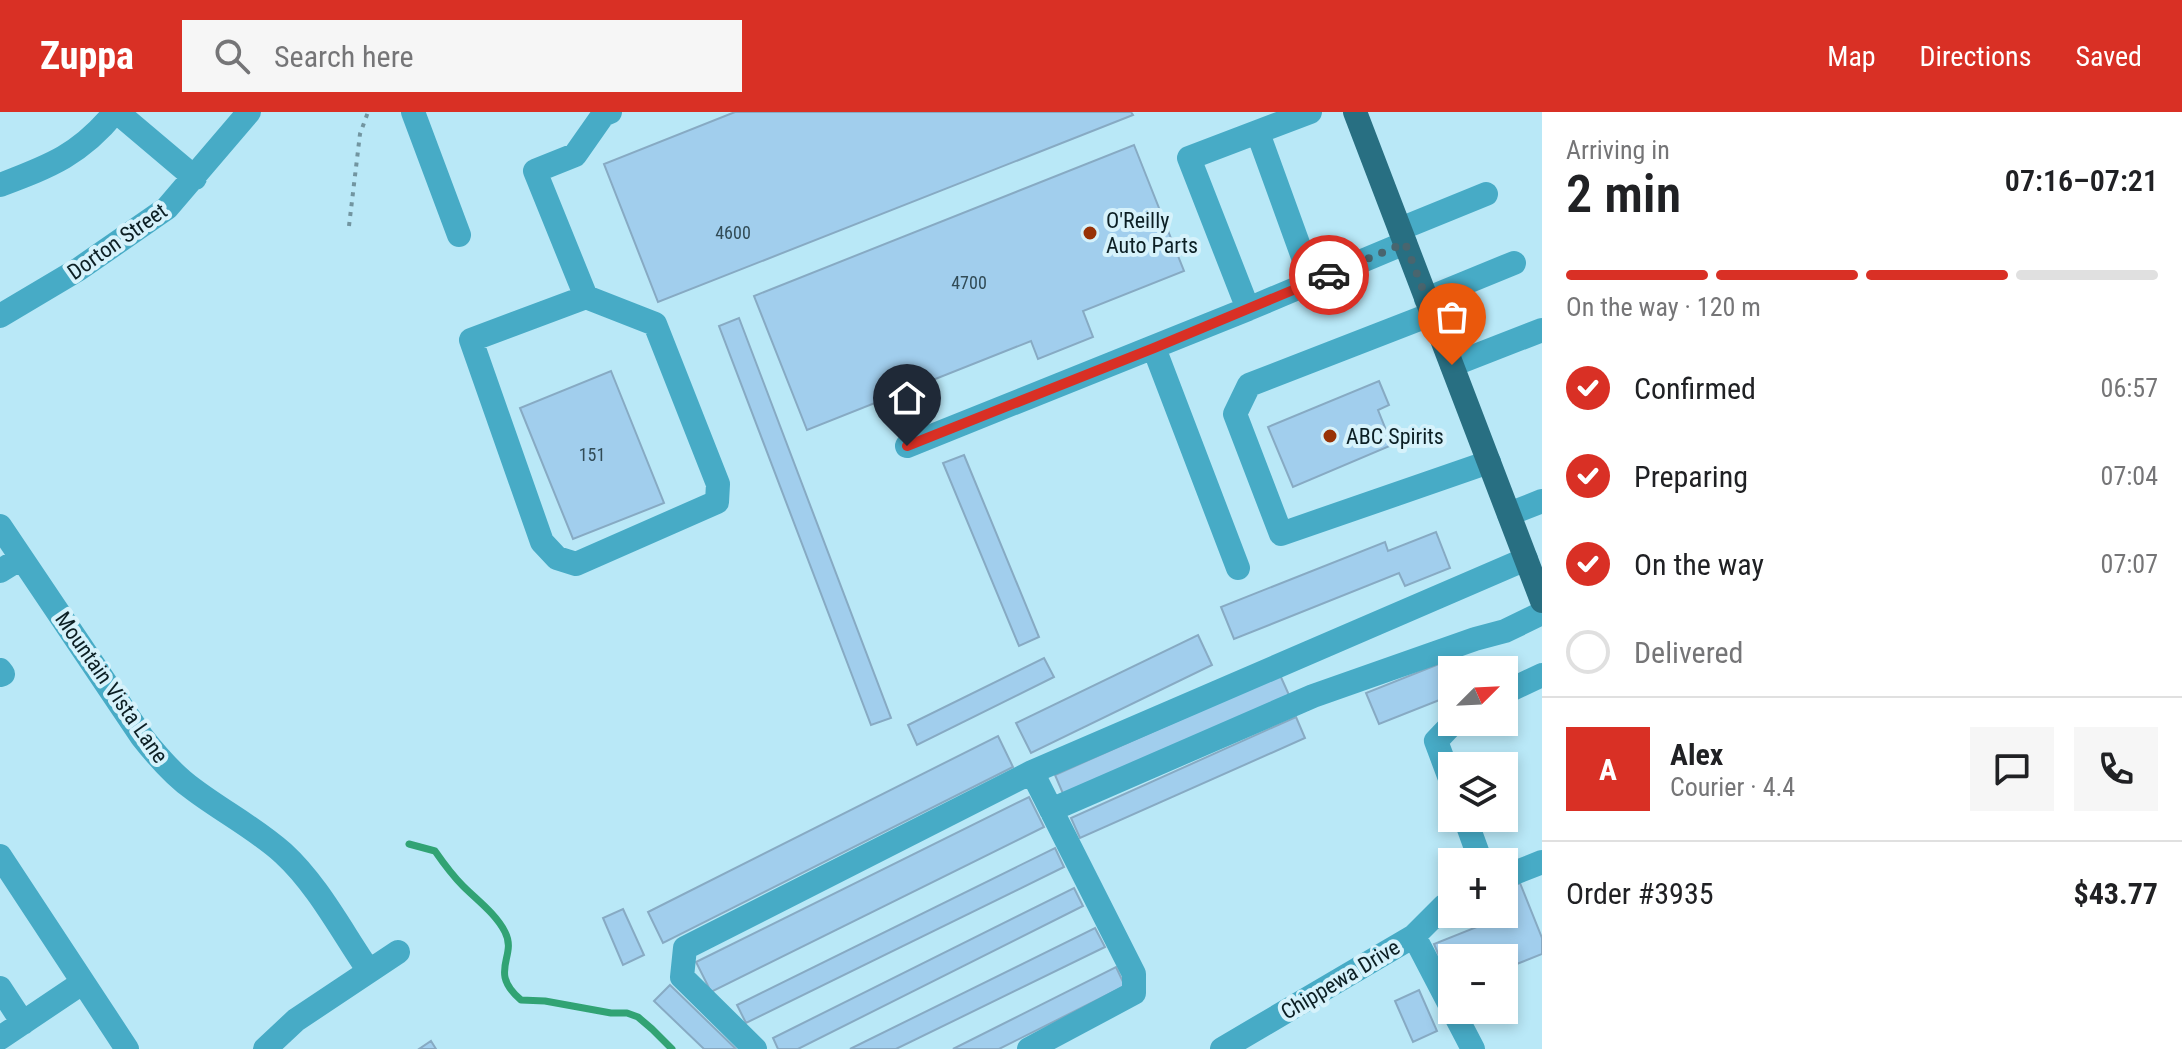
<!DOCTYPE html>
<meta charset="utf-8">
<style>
body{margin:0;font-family:"Roboto Condensed",sans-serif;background:#f6f6f6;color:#202124;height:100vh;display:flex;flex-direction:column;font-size:30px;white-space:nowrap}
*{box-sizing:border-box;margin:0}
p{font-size:26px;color:#757577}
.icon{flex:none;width:44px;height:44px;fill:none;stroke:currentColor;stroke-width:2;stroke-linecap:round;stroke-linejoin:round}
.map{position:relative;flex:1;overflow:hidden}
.drawer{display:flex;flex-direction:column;background:#fff;width:640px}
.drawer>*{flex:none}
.needle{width:52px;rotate:66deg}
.tools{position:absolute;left:1438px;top:544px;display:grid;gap:16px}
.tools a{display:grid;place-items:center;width:80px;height:80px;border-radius:0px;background:#fff;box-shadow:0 4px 12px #0003;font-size:40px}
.pin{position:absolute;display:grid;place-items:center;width:68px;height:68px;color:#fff;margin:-82px -34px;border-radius:50% 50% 50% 0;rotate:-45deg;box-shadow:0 0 8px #0007}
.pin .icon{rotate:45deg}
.courier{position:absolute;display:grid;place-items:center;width:80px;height:80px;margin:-40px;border:6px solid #d93025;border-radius:50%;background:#fff;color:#222;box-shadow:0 2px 10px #0007}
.head em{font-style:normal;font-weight:600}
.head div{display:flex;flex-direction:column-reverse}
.head{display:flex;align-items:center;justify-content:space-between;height:136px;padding:0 24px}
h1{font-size:52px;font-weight:600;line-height:60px}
.bar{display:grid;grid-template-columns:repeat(4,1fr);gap:12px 8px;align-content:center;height:96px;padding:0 24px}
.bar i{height:10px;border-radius:6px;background:#e0e0e0}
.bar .active{background:#d93025}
.bar p{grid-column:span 4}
.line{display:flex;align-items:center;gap:20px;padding:0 24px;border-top:2px solid #e0e0e0}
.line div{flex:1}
.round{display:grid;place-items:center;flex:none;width:84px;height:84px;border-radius:0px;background:#f6f6f6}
ol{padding:0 24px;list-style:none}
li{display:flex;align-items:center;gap:24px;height:88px}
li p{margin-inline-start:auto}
li .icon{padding:8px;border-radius:50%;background:#d93025;color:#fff;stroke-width:4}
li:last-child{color:#757577}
li i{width:44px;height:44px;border:4px solid #e0e0e0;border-radius:50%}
header{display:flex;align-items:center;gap:48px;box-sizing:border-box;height:112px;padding:0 40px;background:#d93025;color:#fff}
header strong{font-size:38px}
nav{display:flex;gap:44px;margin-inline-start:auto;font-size:28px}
.search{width:560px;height:72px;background:#f6f6f6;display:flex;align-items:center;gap:20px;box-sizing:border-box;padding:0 28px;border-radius:0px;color:#757577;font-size:30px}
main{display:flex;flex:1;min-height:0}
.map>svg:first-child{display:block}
</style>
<header>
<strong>Zuppa</strong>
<div class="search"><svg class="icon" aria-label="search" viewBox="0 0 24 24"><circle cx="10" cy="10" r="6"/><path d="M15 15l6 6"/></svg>Search here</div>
<nav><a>Map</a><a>Directions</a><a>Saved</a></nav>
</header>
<main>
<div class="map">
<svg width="1542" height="937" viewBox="0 0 1542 937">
<rect width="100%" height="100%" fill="#b9e8f7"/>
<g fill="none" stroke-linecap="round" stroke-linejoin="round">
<path stroke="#31a374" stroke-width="7" d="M409 732 435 739C444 752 452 763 463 774 477 788 496 802 505 820 518 845 487 859 521 888L545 889 611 901H627L638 905 652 917 672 937"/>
</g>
<path fill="#a1ceed" stroke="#87aac3" stroke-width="2" d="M735 0H1131L1133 3 658 190 604 52Z
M1134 33 1184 159 1083 199 1093 225 1038 247 1031 229 807 318 754 184Z
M739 206 891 606 871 613 719 214Z
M611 259 664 391 573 427 520 296Z
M1379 269 1389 293 1378 298 1392 333 1293 375 1268 315Z
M964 343 1039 525 1019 534 943 351Z
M1436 420 1450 456 1405 474 1399 461 1234 527 1221 495 1385 430 1388 439Z
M1198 523 1212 553 1031 641 1016 611Z
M1044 546 1054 565 917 633 908 613Z
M1449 548 1454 558H1452V583L1379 612 1366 581Z
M1280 563 1289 583 1064 684 1055 663Z
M1296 605 1305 626 1080 726 1071 706Z
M998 624 1013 655 663 831 648 800Z
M1029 685 1044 715 711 880 696 850Z
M1055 736 1064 755 746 911 737 893Z
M1520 771 1542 826V842L1504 857V846H1452V875L1434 832 1512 801 1504 778Z
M1074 776 1083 794 798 937H778L773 926Z
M623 797 644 843 623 853 603 806Z
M1095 816 1105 835 896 937H850Z
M1116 855 1125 874 999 937H953Z
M670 873 736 937H704L654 889Z
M1419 878 1437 919 1413 930 1395 889Z
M431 929 436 937H419Z"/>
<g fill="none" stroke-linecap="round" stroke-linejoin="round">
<path stroke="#7295a0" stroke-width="4" stroke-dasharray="4 6" stroke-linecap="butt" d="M349 114 360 22 368 0"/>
<path stroke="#47abc6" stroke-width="24" d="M117 0 195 66
M413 0 459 123
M1258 21 1312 170 1405 131
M0 73C50 54 80 43 115 0
M1400 117 1486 82
M586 185 471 228 542 430 557 446 576 452 717 390 718 372 655 212 586 185 535 59 575 43 603 3 610 0
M1426 187 1514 151
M1248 197 1312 170
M1432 202 1249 273 1235 302 1281 422 1489 350
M0 204 79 157 167 96 249 0
M1154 236 1238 456
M1452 253 1542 218
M907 334 1248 197 1189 46 1310 0
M1509 402 1542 389
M0 414 142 625C157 644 173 663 193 677 222 699 255 716 283 741 318 773 342 820 369 859
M0 459 21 446
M0 558 3 562 0 563
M1504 581 1542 563
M1452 672 1436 629 1454 610
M1051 698 1313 584 1475 527 1505 519 1542 501
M1465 706 1481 750
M0 744 127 937
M1504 765 1542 750
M1414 824 1473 937
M0 876 23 911
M0 926 82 871
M265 937 296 908 398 840
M755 937 682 865 685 836 1032 660 1526 447
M1029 937 1134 881V862L1032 660
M1222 937 1414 824 1444 794 1452 790"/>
<path stroke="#286f82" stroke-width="24" d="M1355 0 1542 489"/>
</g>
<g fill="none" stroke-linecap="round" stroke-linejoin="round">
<path stroke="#49656e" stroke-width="8" stroke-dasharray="0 14.4" d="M1329 163 1405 131 1452 253"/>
<path stroke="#d93025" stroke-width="10" d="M907 334 1154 236 1329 163"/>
</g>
<g fill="#983206" stroke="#d6f2fb" stroke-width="3">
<circle cx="1090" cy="121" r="8"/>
<circle cx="1330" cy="324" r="8"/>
</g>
<g text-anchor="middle" stroke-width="8" stroke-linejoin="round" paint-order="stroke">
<g font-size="18" fill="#314b56">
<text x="733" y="127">4600</text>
<text x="969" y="177">4700</text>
<text x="592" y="349">151</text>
</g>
<g font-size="22" fill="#0c1f24" stroke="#d6f2fb" text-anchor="start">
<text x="1106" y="116">O'Reilly<tspan x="1106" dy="25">Auto Parts</tspan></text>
<text x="1346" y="332">ABC Spirits</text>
</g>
<g font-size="22" fill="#0c1f24" stroke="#d6f2fb">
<text transform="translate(117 129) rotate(-35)" y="8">Dorton Street</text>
<text transform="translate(112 575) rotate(55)" y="8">Mountain Vista Lane</text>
<text transform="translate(1340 867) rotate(-31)" y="8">Chippewa Drive</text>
</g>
</g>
</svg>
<div class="tools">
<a><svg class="needle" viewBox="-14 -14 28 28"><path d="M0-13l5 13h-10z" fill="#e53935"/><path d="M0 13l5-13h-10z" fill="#757577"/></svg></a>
<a><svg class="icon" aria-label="layers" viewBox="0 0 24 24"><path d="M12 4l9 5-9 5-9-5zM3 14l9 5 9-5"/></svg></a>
<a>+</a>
<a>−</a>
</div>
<div class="pin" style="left:1452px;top:253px;background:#ea580c"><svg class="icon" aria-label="bag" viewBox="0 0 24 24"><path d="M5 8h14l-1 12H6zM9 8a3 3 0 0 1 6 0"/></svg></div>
<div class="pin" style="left:907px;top:334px;background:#1f2937"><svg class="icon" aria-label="home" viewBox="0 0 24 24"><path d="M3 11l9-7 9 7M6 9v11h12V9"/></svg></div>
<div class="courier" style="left:1329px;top:163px"><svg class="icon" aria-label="car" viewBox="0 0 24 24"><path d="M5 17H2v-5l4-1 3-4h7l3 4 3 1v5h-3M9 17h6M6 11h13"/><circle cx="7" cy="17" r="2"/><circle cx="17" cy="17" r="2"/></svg></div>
</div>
<section class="drawer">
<div class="head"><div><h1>2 min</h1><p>Arriving in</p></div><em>07:16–07:21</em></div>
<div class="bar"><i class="active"></i><i class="active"></i><i class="active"></i><i></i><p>On the way · 120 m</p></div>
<ol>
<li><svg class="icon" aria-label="check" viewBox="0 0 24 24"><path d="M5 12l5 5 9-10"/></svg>Confirmed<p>06:57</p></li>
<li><svg class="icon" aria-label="check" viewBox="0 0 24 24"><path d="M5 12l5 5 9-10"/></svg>Preparing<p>07:04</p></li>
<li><svg class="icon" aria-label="check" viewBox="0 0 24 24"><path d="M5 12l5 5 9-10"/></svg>On the way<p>07:07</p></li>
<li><i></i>Delivered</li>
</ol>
<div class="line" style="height:144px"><b class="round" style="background:#d93025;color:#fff">A</b><div><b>Alex</b><p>Courier · 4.4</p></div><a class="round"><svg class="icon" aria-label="chat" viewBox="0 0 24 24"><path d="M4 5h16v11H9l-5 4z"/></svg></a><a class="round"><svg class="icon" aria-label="phone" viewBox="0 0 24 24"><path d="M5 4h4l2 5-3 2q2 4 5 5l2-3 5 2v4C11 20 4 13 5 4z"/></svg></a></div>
<div class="line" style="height:104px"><div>Order #3935</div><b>$43.77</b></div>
</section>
</main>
